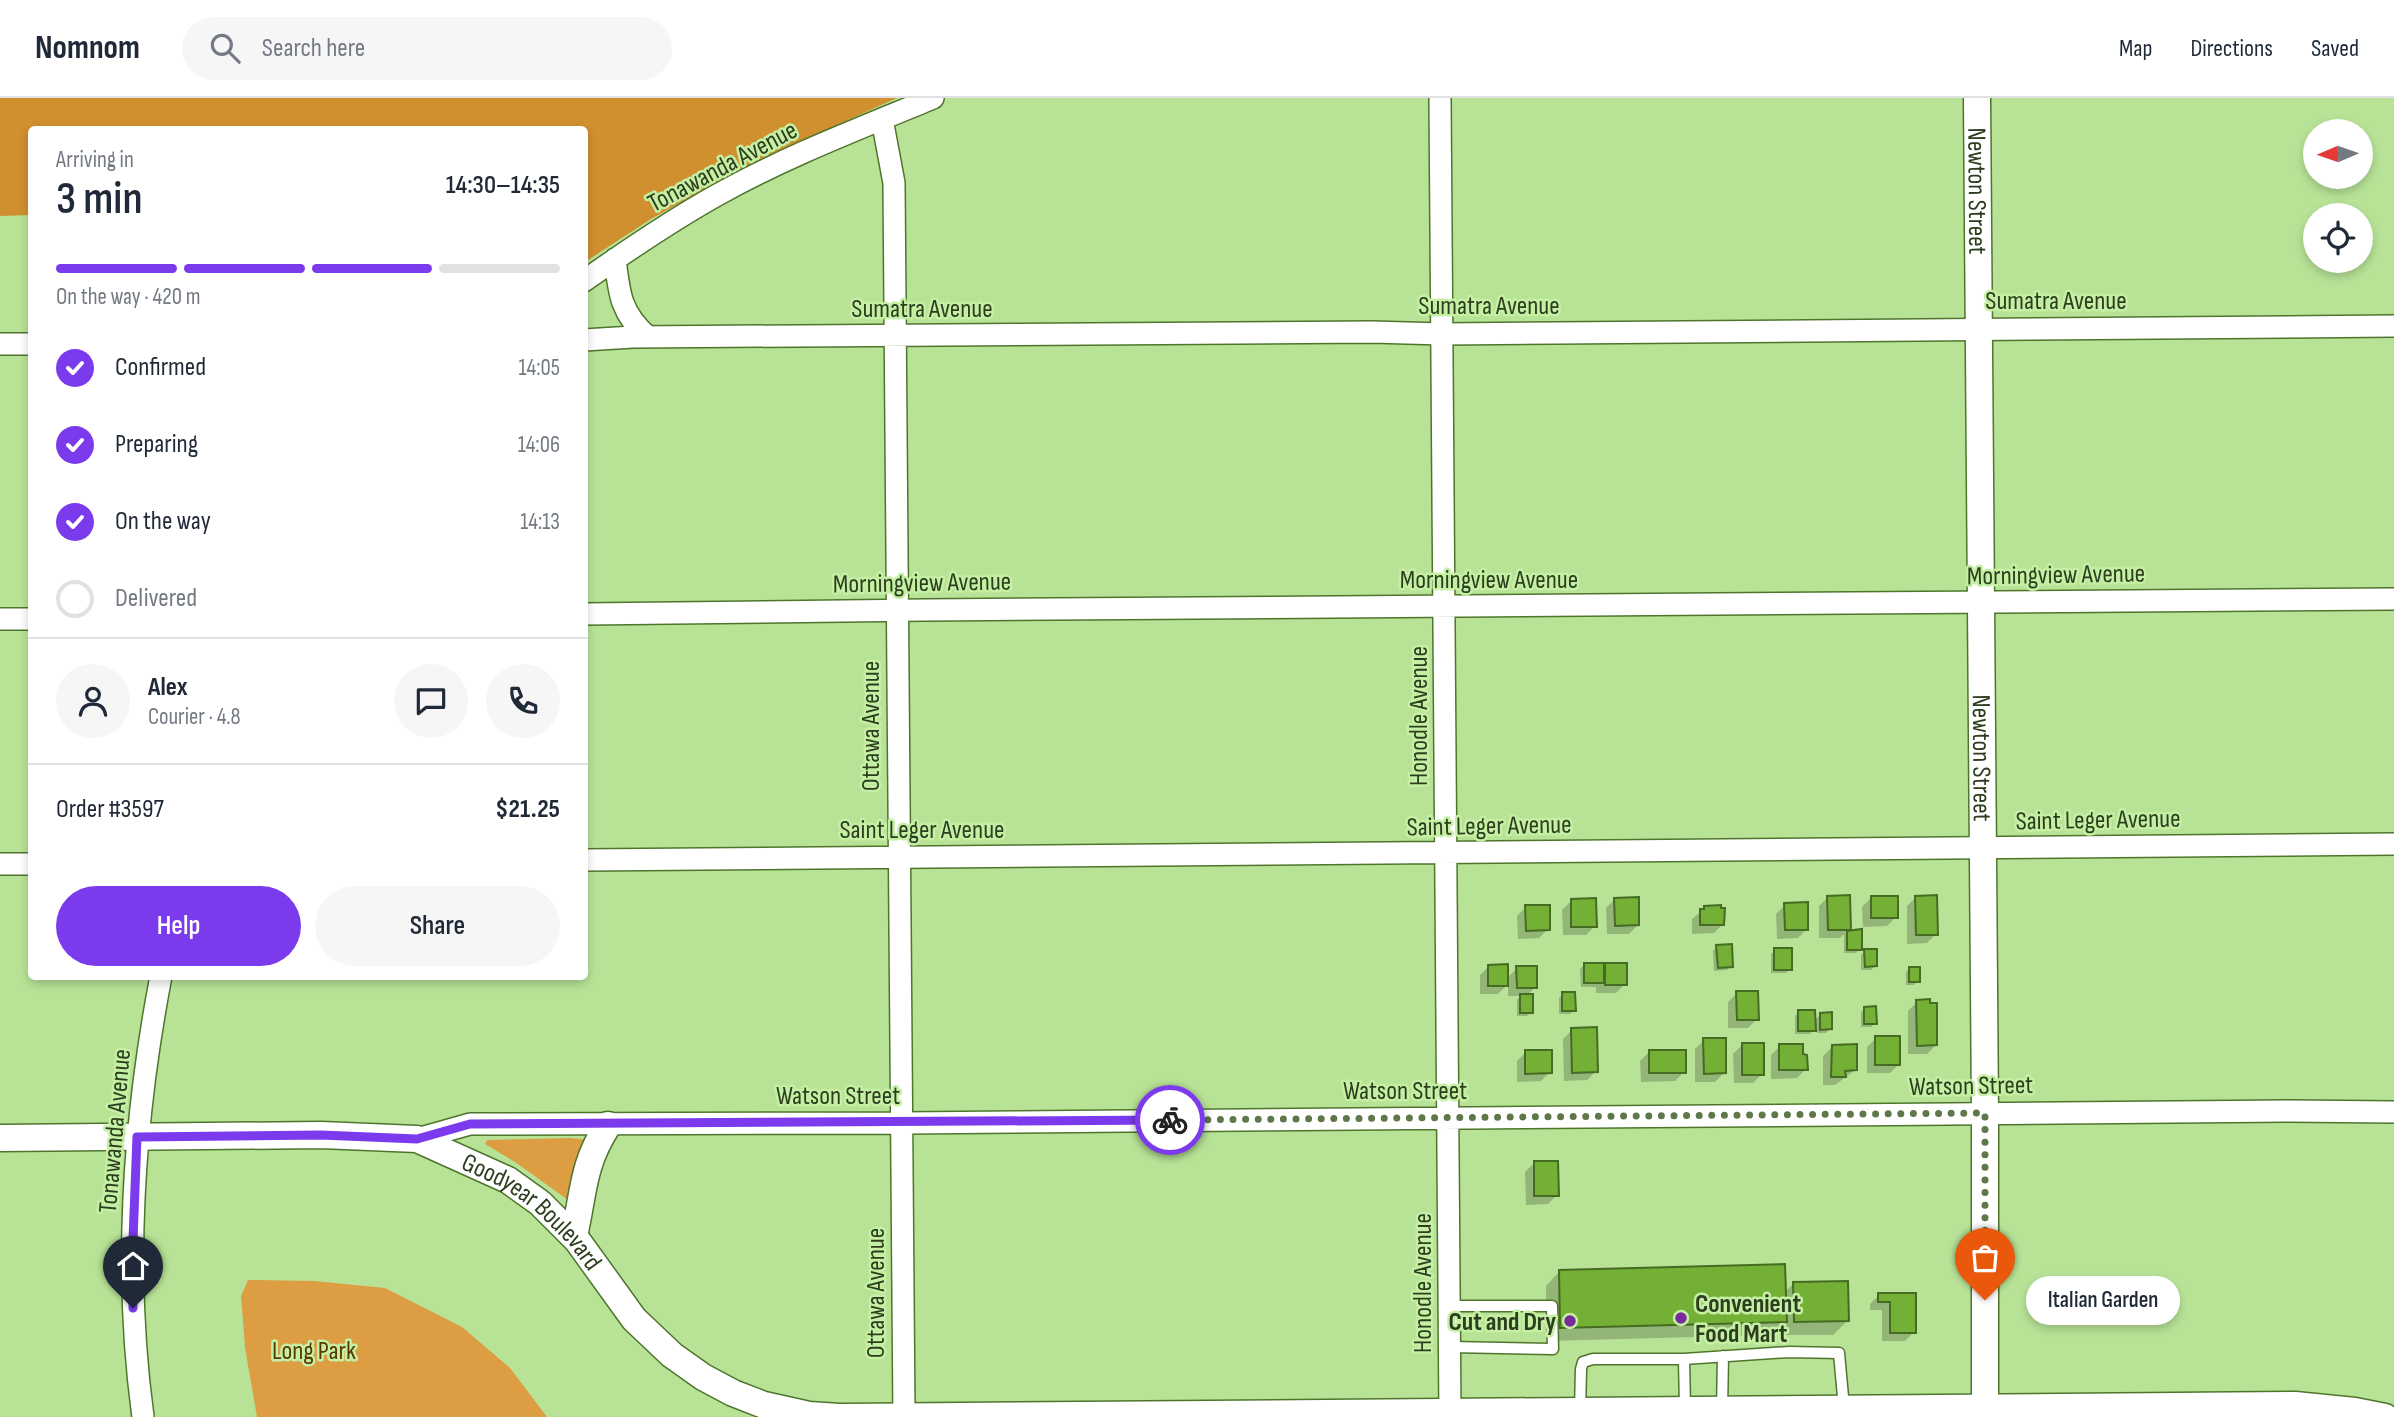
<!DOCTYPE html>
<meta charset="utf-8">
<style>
body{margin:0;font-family:"Sofia Sans Condensed",sans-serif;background:#f6f6f7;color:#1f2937;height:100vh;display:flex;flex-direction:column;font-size:26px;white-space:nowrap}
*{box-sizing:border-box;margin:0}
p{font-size:23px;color:#747a83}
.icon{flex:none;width:38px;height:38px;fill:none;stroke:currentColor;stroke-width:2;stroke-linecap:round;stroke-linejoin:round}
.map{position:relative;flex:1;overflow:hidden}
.sheet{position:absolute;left:28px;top:28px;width:560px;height:854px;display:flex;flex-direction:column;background:#fff;border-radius:7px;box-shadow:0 4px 10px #0003}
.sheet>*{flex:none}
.needle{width:46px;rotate:268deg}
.buttons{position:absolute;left:2303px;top:21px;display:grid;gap:14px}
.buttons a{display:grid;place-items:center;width:70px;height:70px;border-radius:50%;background:#fff;box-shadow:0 4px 10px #0003;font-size:35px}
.pin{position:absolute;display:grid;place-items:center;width:60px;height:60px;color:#fff;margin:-72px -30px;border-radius:50% 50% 50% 0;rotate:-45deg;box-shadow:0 0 7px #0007}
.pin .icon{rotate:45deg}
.courier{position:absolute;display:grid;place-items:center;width:70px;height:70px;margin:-35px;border:5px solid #7c3aed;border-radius:50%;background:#fff;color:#222;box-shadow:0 2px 9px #0007}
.bubble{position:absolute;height:49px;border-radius:24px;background:#fff;box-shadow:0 4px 10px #0003;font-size:23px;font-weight:600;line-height:49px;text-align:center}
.overview em{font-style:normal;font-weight:600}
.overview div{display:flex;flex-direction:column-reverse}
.overview{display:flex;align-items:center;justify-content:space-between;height:119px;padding:0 28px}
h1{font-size:46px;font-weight:600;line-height:52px}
.bar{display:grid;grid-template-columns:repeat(4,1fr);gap:10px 7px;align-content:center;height:84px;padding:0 28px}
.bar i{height:9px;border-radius:5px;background:#e0e1e3}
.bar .selected{background:#7c3aed}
.bar p{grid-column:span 4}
.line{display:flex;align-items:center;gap:18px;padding:0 28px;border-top:2px solid #e0e1e3}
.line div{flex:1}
.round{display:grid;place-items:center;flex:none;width:74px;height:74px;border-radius:37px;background:#f6f6f7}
ol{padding:0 28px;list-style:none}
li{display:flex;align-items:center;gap:21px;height:77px}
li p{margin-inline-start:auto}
li .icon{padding:7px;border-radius:50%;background:#7c3aed;color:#fff;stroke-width:4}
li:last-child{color:#747a83}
li i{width:38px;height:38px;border:4px solid #e0e1e3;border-radius:50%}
.primary-button{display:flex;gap:14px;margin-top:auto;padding:14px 28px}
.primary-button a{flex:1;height:80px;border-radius:42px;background:#7c3aed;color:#fff;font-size:28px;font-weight:600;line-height:80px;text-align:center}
.primary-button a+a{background:#f6f6f7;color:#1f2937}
header{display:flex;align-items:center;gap:42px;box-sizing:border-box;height:98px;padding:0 35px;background:#fff;border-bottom:2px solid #e0e1e3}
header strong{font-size:33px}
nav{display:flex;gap:38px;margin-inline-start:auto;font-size:24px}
.search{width:490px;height:63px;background:#f6f6f7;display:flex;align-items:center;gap:18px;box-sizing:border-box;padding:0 24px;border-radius:38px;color:#747a83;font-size:26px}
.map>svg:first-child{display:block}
</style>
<header>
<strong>Nomnom</strong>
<div class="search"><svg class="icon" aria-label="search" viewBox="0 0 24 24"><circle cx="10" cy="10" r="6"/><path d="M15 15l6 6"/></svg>Search here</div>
<nav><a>Map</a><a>Directions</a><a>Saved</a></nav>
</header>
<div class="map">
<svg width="2394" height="1319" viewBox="0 0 2394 1319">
<rect width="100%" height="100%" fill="#b8e397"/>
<path fill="#dc9d43" d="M570 1040 588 1042 568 1102 515 1064 485 1046 487 1042Z
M248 1182 314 1183 385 1190 462 1229 510 1270 547 1319H257L245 1250 241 1198Z"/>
<path fill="#d19030" d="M0 0H897L758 62 651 121 585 164 584 32H32L31 117 0 118Z"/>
<path fill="#0003" d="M1828 799 1849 831 1845 835 1860 833V851L1856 855H1844V836L1840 840H1819V808Z
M1916 799 1936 836 1927 845 1907 846V808Z
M1871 800 1896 819 1887 828 1863 829 1862 809Z
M1615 801 1638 827 1629 836H1607L1606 810Z
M1571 803 1595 828 1586 837H1563L1562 812Z
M1785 807 1807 831 1798 840 1777 841 1776 816Z
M1526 809 1548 831 1539 840 1518 841 1517 818Z
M1705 810 1723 826 1714 835 1692 836V821Z
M1717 849 1731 868 1727 872 1714 873 1713 853Z
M1775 852 1790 871 1786 875H1771V856Z
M1865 853 1875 868 1871 872H1861V857Z
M1584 867 1602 871 1605 867 1625 886 1616 895H1596V889H1581L1580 871Z
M1489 868 1507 880 1517 870 1535 889 1527 898 1532 914 1527 918H1517V902L1520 898H1508V886L1498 896H1480V877Z
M1910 870 1918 883 1914 887H1906V874Z
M1737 895 1757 921 1748 930H1728V904Z
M1563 896 1574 912 1570 916H1559V900Z
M1917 904 1936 947 1927 956H1908V913Z
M1865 910 1875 925 1871 929H1861V914Z
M1799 914 1814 923 1821 916 1830 931 1826 935H1817V929L1810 936H1795V918Z
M1572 932 1596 973 1587 982 1564 983 1563 941Z
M1876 940 1899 966 1890 975H1867V949Z
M1704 942 1724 975 1715 984H1695V951Z
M1742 947 1762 976 1753 985H1734L1733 956Z
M1780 948 1801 958 1806 971 1797 980 1771 981V957Z
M1832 949 1855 972 1835 987H1823V958Z
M1526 954 1550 974 1541 983 1517 984V963Z
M1649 954 1684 974 1675 983 1641 984 1640 963Z
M1534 1065 1557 1097 1548 1106 1526 1107 1525 1074Z
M1559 1174 1784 1195 1794 1185 1847 1223 1833 1237H1781L1780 1228 1771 1237 1547 1243 1546 1188Z
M1879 1197H1914V1234L1905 1243H1882V1212H1870V1206Z"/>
<path fill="#73b035" stroke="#466b23" stroke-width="2" d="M1850 797 1851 832H1828L1827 798Z
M1937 797 1938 837H1916L1915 798Z
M1871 798H1898V820H1871Z
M1639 799V827L1615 828 1614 800Z
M1596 800 1597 829H1571V801Z
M1808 804V832H1785L1784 805Z
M1525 807H1550V832L1526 833Z
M1721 807V810H1725L1724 827H1700V811H1704V808Z
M1862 831V852H1847V833Z
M1732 846 1733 869 1718 870 1716 847Z
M1774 850H1792V872H1774Z
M1864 851H1877V868L1865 869Z
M1584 865H1604V885H1584Z
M1605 865H1627V887H1605Z
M1508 866V888H1488V867Z
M1516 868H1537V890H1517Z
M1909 869H1920V884H1909Z
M1736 893H1758L1759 922H1737Z
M1562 894H1575L1576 913H1562Z
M1520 896H1533V915H1520Z
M1930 901V905H1937V947L1917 948 1916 902Z
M1876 908 1877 926H1864V909Z
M1798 912H1815L1816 933H1798Z
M1832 914V931L1820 932V915Z
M1597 929 1598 974 1572 975 1571 930Z
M1875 938H1900V967H1875Z
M1703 940H1726V975L1704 976Z
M1742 945H1764V977H1742Z
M1779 946H1803V956L1807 957 1808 972H1779Z
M1857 946V972L1845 973 1846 979H1831L1832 947Z
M1525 952H1552V975L1525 976Z
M1649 952H1686V975H1649Z
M1534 1063H1558L1559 1098H1534Z
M1785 1166 1787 1224 1560 1230 1559 1172Z
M1848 1183 1849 1223 1794 1224 1793 1184Z
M1878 1195H1916V1235H1890V1204H1878Z"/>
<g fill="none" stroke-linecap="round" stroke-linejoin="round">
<g stroke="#4f752d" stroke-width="13">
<path id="service" d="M1450 1208H1552L1553 1251 1450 1249
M1684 1261 1789 1254 1839 1255 1844 1310
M1722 1312 1723 1258
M1580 1313 1581 1271 1583 1264 1593 1261H1684L1685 1310"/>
</g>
<g stroke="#4f752d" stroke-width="24">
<path id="minor" d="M1440 0 1450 1319
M882 21 894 85 904 1319
M615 161C619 196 621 216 648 239
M584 183C628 152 672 122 719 96 787 58 861 30 933 0
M584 242 633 239 1372 234 1442 236 2394 228
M0 246H32
M584 516 925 512 2394 501
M0 521H32
M584 762 2394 746
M0 766H32
M417 1041 470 1026 903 1025 2288 1013 2394 1014
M143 1319C123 1172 133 1024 161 878"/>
</g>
<g stroke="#4f752d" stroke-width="29">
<g id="tertiary">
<path id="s1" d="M1977 0 1985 1015V1319"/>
<path id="s2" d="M0 1040 321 1037 417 1041 508 1082 540 1105 577 1142 634 1221 672 1257 703 1279 733 1295 764 1307 809 1317 839 1319"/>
<path d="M574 1138C584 1094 582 1067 608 1027"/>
<path d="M844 1319 2295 1307 2355 1313 2385 1319"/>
</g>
</g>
<use href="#service" stroke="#fff" stroke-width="10"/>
<use href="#minor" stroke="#fff" stroke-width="21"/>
<use href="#tertiary" stroke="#fff" stroke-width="26"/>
</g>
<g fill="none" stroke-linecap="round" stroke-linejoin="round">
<path stroke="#5e7849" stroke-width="7" stroke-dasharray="0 12.6" d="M1170 1022 1985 1015V1202"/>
<path stroke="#7c3aed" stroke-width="9" d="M133 1210V1142L137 1039 321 1037 417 1041 470 1026 1170 1022"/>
</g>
<g fill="#782b9d" stroke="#c5f0a4" stroke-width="2.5">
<circle cx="1681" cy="1220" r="7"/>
<circle cx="1570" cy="1223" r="7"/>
</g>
<g text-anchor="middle" stroke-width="5" stroke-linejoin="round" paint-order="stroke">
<g font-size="26" fill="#2d3e1f" stroke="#c5f0a4">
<text transform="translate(722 68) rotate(-28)" y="9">Tonawanda Avenue</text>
<text dy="9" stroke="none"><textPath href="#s1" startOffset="93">Newton Street</textPath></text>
<text x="2056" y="211">Sumatra Avenue</text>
<text x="1489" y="216">Sumatra Avenue</text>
<text x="922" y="219">Sumatra Avenue</text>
<text transform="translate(2056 476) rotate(-1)" y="9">Morningview Avenue</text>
<text x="1489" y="490">Morningview Avenue</text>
<text transform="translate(922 484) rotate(-1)" y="9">Morningview Avenue</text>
<text transform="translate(1418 618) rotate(-90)" y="9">Honodle Avenue</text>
<text transform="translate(870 628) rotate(-90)" y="9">Ottawa Avenue</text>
<text dy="9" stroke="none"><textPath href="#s1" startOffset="660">Newton Street</textPath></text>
<text transform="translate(2098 721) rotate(-1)" y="9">Saint Leger Avenue</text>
<text transform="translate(1489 727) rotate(-1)" y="9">Saint Leger Avenue</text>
<text x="922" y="740">Saint Leger Avenue</text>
<text transform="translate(1971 987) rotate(-1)" y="9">Watson Street</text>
<text x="1405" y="1001">Watson Street</text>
<text x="838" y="1006">Watson Street</text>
<text transform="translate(114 1033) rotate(-85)" y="9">Tonawanda Avenue</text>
<text dy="9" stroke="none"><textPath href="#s2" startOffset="555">Goodyear Boulevard</textPath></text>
<text transform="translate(1422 1185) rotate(-90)" y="9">Honodle Avenue</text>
<text transform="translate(875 1195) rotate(-90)" y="9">Ottawa Avenue</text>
</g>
<g font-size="26" font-weight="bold" fill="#2d3e1f" stroke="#c5f0a4" text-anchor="start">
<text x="1695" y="1214">Convenient<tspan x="1695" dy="30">Food Mart</tspan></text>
<text x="1556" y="1232" text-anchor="end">Cut and Dry</text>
</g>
<g font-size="26" fill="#593802" stroke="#c5f0a4">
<text x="314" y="1261">Long Park</text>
</g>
</g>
</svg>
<div class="buttons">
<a><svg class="needle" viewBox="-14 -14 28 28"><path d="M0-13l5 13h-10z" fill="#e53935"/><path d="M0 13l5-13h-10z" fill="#747a83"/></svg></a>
<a><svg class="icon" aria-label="locate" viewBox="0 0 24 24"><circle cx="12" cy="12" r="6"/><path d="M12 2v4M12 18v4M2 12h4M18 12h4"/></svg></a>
</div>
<div class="pin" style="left:1985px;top:1202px;background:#ea580c"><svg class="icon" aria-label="bag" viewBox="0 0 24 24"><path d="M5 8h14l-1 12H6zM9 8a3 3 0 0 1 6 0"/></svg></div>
<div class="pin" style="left:133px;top:1210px;background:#1f2937"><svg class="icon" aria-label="home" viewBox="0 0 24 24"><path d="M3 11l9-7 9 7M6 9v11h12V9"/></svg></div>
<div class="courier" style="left:1170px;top:1022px"><svg class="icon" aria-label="bike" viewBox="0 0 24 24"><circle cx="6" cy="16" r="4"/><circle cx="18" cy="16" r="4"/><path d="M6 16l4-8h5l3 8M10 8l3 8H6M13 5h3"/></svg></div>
<div class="bubble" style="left:2026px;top:1178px;width:154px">Italian Garden</div>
<section class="sheet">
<div class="overview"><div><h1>3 min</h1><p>Arriving in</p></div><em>14:30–14:35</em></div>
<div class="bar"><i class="selected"></i><i class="selected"></i><i class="selected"></i><i></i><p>On the way · 420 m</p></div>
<ol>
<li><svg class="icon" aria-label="check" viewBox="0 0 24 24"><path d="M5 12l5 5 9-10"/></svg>Confirmed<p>14:05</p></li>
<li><svg class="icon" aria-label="check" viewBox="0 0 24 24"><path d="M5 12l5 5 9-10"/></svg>Preparing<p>14:06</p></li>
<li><svg class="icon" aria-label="check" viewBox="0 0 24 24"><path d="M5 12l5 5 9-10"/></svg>On the way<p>14:13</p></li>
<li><i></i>Delivered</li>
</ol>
<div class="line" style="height:126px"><a class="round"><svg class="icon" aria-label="person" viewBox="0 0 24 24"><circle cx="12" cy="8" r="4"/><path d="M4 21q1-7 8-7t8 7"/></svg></a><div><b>Alex</b><p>Courier · 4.8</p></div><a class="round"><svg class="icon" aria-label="chat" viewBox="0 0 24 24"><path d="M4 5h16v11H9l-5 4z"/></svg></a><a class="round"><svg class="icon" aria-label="phone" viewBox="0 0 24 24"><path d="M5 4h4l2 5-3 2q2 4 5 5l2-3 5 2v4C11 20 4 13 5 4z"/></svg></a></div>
<div class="line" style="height:91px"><div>Order #3597</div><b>$21.25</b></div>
<div class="primary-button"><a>Help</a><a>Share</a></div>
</section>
</div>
